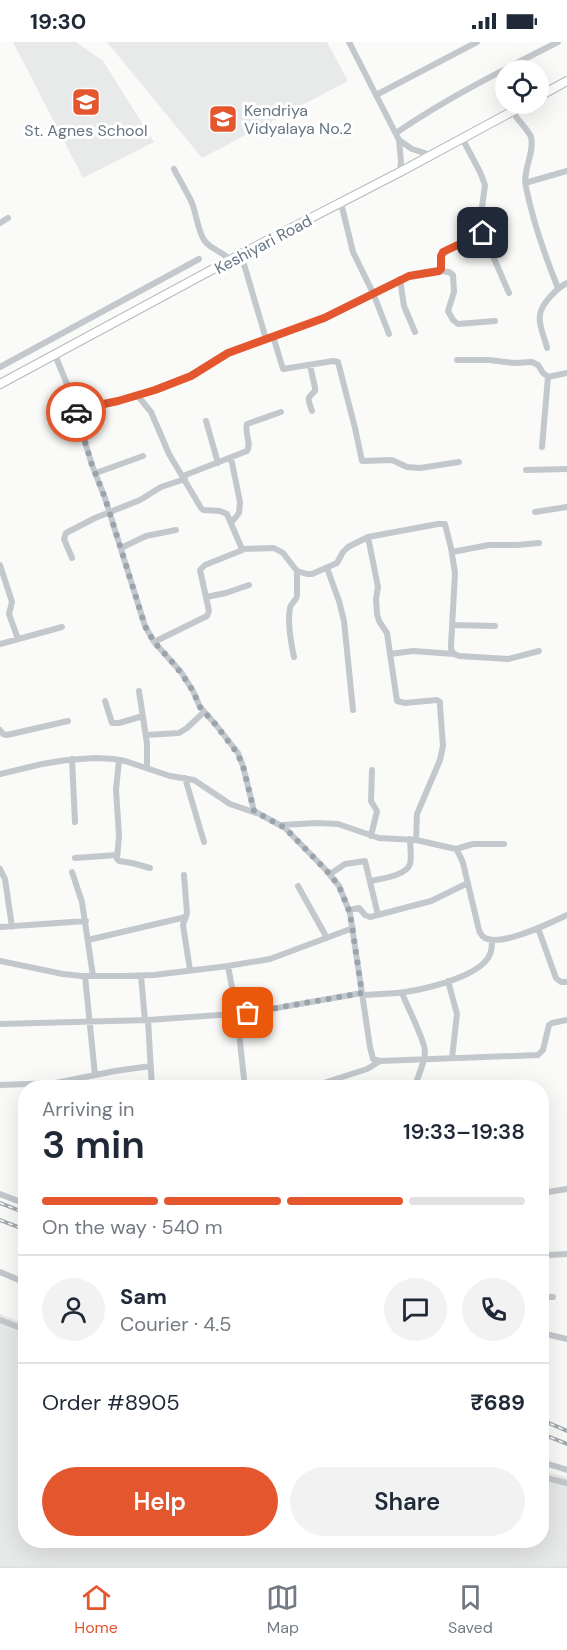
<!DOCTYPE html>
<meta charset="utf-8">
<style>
body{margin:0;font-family:"DM Sans",sans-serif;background:#f2f2f3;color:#1f2937;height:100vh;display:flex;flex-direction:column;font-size:22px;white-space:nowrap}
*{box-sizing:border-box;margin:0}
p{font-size:20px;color:#747a83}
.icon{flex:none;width:33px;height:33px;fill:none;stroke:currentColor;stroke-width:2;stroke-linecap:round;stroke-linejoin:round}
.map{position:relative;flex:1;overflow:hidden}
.panel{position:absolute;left:18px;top:1038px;width:531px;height:468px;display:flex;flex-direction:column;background:#fff;border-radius:24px;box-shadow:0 6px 24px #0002}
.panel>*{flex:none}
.controls{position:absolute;left:495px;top:18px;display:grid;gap:12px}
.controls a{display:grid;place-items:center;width:54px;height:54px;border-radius:50%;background:#fff;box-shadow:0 6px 24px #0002;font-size:30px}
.pin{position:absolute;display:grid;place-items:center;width:51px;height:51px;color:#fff;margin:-26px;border-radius:12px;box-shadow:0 3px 9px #0006}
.courier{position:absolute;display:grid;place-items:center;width:60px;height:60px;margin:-30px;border:4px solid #e4572e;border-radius:50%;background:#fff;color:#222;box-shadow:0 2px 8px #0007}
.head em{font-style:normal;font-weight:600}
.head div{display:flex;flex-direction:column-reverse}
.head{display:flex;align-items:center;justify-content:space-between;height:102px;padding:0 24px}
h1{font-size:39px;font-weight:600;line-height:45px}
.bar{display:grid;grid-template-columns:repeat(4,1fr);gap:9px 6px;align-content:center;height:72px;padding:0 24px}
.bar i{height:8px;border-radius:4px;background:#e0e1e3}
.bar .active{background:#e4572e}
.bar p{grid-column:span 4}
.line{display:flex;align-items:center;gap:15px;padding:0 24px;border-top:2px solid #e0e1e3}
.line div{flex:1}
.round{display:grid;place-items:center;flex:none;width:63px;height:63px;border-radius:32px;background:#f2f2f3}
.primary-button{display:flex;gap:12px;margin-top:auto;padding:12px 24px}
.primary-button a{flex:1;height:69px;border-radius:36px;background:#e4572e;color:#fff;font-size:24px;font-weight:600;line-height:69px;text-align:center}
.primary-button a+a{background:#f2f2f3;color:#1f2937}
.status{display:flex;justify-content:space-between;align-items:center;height:42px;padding:0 30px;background:#fff;direction:ltr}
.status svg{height:16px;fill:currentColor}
.tabs{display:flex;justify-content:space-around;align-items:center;height:84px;border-top:2px solid #e0e1e3;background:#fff;font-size:16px;color:#747a83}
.tabs a{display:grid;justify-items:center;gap:3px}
.tabs .active{color:#e4572e}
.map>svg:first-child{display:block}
</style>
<div class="status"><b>19:30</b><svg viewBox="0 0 49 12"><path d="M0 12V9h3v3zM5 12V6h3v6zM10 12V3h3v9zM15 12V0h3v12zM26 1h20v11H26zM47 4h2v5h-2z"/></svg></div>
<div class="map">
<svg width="567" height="1524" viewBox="0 0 567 1524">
<rect width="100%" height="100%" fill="#fafaf8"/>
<path fill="#e8e9e9" d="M13 0H76L103 19 154 100 83 136Z
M107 0H327L348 39 202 116Z
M0 1272 25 1282 26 1498H542V1429L567 1435V1524H0Z"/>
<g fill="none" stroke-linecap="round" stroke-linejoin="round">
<g stroke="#b5babe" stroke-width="10">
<path id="major" d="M538 55 567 39
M0 342 241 212 400 130 526 62"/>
</g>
<path stroke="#c3c8cc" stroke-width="6" d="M349 0 399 98 401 120 400 130
M376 53 477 0
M512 69C516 76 529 89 531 95 535 111 522 128 526 145 533 180 545 214 558 246
M396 91C447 56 503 28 558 0
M399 98 412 107 431 113
M174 127C180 139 187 150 192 161 197 174 197 186 204 198 211 208 221 208 230 218
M525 141 567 129
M341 161 353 210 373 251 389 292
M0 181 8 176
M483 191 509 251
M241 212 266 297
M439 229 449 230 453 233 454 250 448 269 453 278 458 282 495 279
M400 237 404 264 415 290
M273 294 283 327 333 319 338 320 355 386 362 419 392 418 407 425 420 426 459 420
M547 306C545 296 538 283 540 273 541 262 557 246 567 241
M55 313 69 347 92 423 105 456 145 584 154 600 181 630 193 649 200 665 216 683 238 711 243 724 254 769 285 786 326 828 339 844 350 871 370 1005 373 1017 380 1019 538 1013 543 1008 549 983 552 981 567 978
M457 318H489L514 321 532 320 538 323 543 331 548 335 567 331
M310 323 315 346V349C306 357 308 357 312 369
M0 325 199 217
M138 354 151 370 169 412 201 466 203 468 220 469 227 472 242 507 274 506 283 511 297 529 307 532H312L337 521 343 510 348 505 368 495 438 482H445L451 506 455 531 451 604C451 610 453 612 459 614L508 617 539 609
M75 368 131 356 155 348 191 334 228 311 324 277 409 234 439 229 441 227C441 218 440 212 447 207L480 194 485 188 482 165 485 143 480 130 462 96
M206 379 218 421
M542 405 548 335
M231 416 240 460 239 471 231 481
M526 428 567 427
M96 431 143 414
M183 434 247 409C252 401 244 391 247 382L281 370
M535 470 567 465
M368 495 378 545 376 557 377 572 379 579 387 591 397 659 405 661 437 658 440 660V664L443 704 440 718 417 772 416 798
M121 506 146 494 176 488
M452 510 489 503H517L539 501
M72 516 64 497 66 491 95 476 140 458 161 445 185 437
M0 523 12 560 9 572 18 597
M327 526 339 559 344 579 353 668
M206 555 226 551 249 543
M453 583 495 584
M154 600 207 574 209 569 200 528 205 523 245 507
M0 602 62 585
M390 612 413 609 454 612
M294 615C291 601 287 581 290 566 291 561 296 559 297 554V529
M139 649 147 702V726
M105 659 112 681H119L143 674
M0 688 3 692 7 693 68 679
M146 693 179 691 187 686 204 670
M72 717 75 780
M119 718 116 748 119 794 117 817 119 819 132 821 150 826
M0 732 42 722 67 718 95 716 114 717 125 719 170 734 194 738 230 762 256 771
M185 736 204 800
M282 783 317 781 338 782 379 796 416 798 456 807 460 814 463 821 478 884C479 889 480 893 485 896 502 905 550 881 567 873
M371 794 377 769 371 759 372 728
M456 807 473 802H504
M75 816 117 813
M0 827 5 837 12 885
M72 830 82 860 93 934
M330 832 345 822 365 819 378 873
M184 833 187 871 183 883 190 928
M370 839C380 837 406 834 410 822 412 815 410 805 410 797
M298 844 327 896
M349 868 359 866 365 873 370 875 431 859 468 841
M0 885 86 879
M538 886 556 936 561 940H567
M88 898 186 875
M0 919 63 932 82 934H124L154 933 228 924 270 917 353 886
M228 924 237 972 245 1046
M85 934 95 1033
M141 934 145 978
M448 939 457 972 452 1016
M402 951C406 962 425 999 425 1009 425 1021 418 1034 414 1046
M363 953C377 952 391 952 405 950 426 947 482 934 490 912 492 908 492 903 492 898
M148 978 152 1046
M0 982 148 978 248 971 362 951
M0 1043 56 1041 115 1029 151 1024
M308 1046 367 1027 380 1019
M542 1151 567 1147
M0 1152 26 1162
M542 1215 548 1213 567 1212
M0 1230 26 1241
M542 1255H553
M0 1278 26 1288
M542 1291 567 1297
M542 1420 567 1428
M542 1435 567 1441"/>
<use href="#major" stroke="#fff" stroke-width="8"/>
<g stroke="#a2aab0" stroke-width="4">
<path id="rail" d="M0 1161 26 1171
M0 1178 26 1188
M542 1378 567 1389
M542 1392 567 1402"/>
</g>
<use href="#rail" stroke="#fff" stroke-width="1.5" stroke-dasharray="4.5" stroke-linecap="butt"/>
</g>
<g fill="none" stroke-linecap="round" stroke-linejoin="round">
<path stroke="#99a4ac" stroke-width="6" stroke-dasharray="0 10.8" d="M76 370 92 423 105 456 145 584 154 600 175 623 188 641 193 649 200 665 216 683 237 711 243 724 254 769 285 786 326 828 339 844 350 871 362 951 248 971"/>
<path stroke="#e4572e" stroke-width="8" d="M76 370 75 368 118 359 155 348 191 334 228 311 324 276 409 234 439 229 441 227V214L443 210 483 191"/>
</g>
<defs>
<g id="school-square" transform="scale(1.5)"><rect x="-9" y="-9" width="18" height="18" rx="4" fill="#e4572e" stroke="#fff"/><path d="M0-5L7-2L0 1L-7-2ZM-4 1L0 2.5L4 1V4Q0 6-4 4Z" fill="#fff"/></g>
</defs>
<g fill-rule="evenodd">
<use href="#school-square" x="86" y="60"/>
<use href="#school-square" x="223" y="77"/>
</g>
<g text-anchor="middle" stroke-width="6" stroke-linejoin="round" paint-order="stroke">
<g font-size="16" fill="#657683" stroke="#fff" text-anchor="start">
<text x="244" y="74">Kendriya<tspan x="244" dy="18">Vidyalaya No.2</tspan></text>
<text x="86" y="94" text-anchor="middle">St. Agnes School</text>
</g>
<g font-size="16" fill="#657683" stroke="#fff">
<text transform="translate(263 202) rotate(-28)" y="6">Keshiyari Road</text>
</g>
</g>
</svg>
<div class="controls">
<a><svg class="icon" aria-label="locate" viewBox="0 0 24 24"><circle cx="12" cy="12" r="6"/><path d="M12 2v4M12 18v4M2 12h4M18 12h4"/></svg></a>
</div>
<div class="pin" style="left:248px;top:971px;background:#ea580c"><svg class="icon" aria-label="bag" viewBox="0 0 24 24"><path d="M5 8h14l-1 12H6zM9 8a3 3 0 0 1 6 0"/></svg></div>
<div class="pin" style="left:483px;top:191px;background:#1f2937"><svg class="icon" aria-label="home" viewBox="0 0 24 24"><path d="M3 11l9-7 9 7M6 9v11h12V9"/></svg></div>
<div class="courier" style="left:76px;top:370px"><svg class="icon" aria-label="car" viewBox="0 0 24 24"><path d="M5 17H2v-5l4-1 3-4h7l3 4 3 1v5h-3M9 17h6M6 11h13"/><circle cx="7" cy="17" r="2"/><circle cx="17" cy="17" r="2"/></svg></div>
<section class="panel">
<div class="head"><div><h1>3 min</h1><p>Arriving in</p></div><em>19:33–19:38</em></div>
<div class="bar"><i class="active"></i><i class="active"></i><i class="active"></i><i></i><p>On the way · 540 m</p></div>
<div class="line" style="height:108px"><a class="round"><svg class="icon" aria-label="person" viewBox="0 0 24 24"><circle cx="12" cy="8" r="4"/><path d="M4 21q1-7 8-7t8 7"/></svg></a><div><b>Sam</b><p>Courier · 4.5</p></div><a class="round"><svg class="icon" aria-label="chat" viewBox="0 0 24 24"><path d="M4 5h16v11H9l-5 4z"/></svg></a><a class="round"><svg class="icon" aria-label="phone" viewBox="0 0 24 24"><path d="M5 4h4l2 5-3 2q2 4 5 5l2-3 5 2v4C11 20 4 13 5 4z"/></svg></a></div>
<div class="line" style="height:78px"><div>Order #8905</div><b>₹689</b></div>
<div class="primary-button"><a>Help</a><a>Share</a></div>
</section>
</div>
<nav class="tabs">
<a class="active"><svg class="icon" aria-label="home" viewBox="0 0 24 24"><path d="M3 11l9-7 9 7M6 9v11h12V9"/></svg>Home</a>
<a><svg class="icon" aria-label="map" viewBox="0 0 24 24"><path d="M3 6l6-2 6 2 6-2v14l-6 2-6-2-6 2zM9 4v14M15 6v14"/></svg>Map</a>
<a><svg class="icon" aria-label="saved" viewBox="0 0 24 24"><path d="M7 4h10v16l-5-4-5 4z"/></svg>Saved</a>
</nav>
